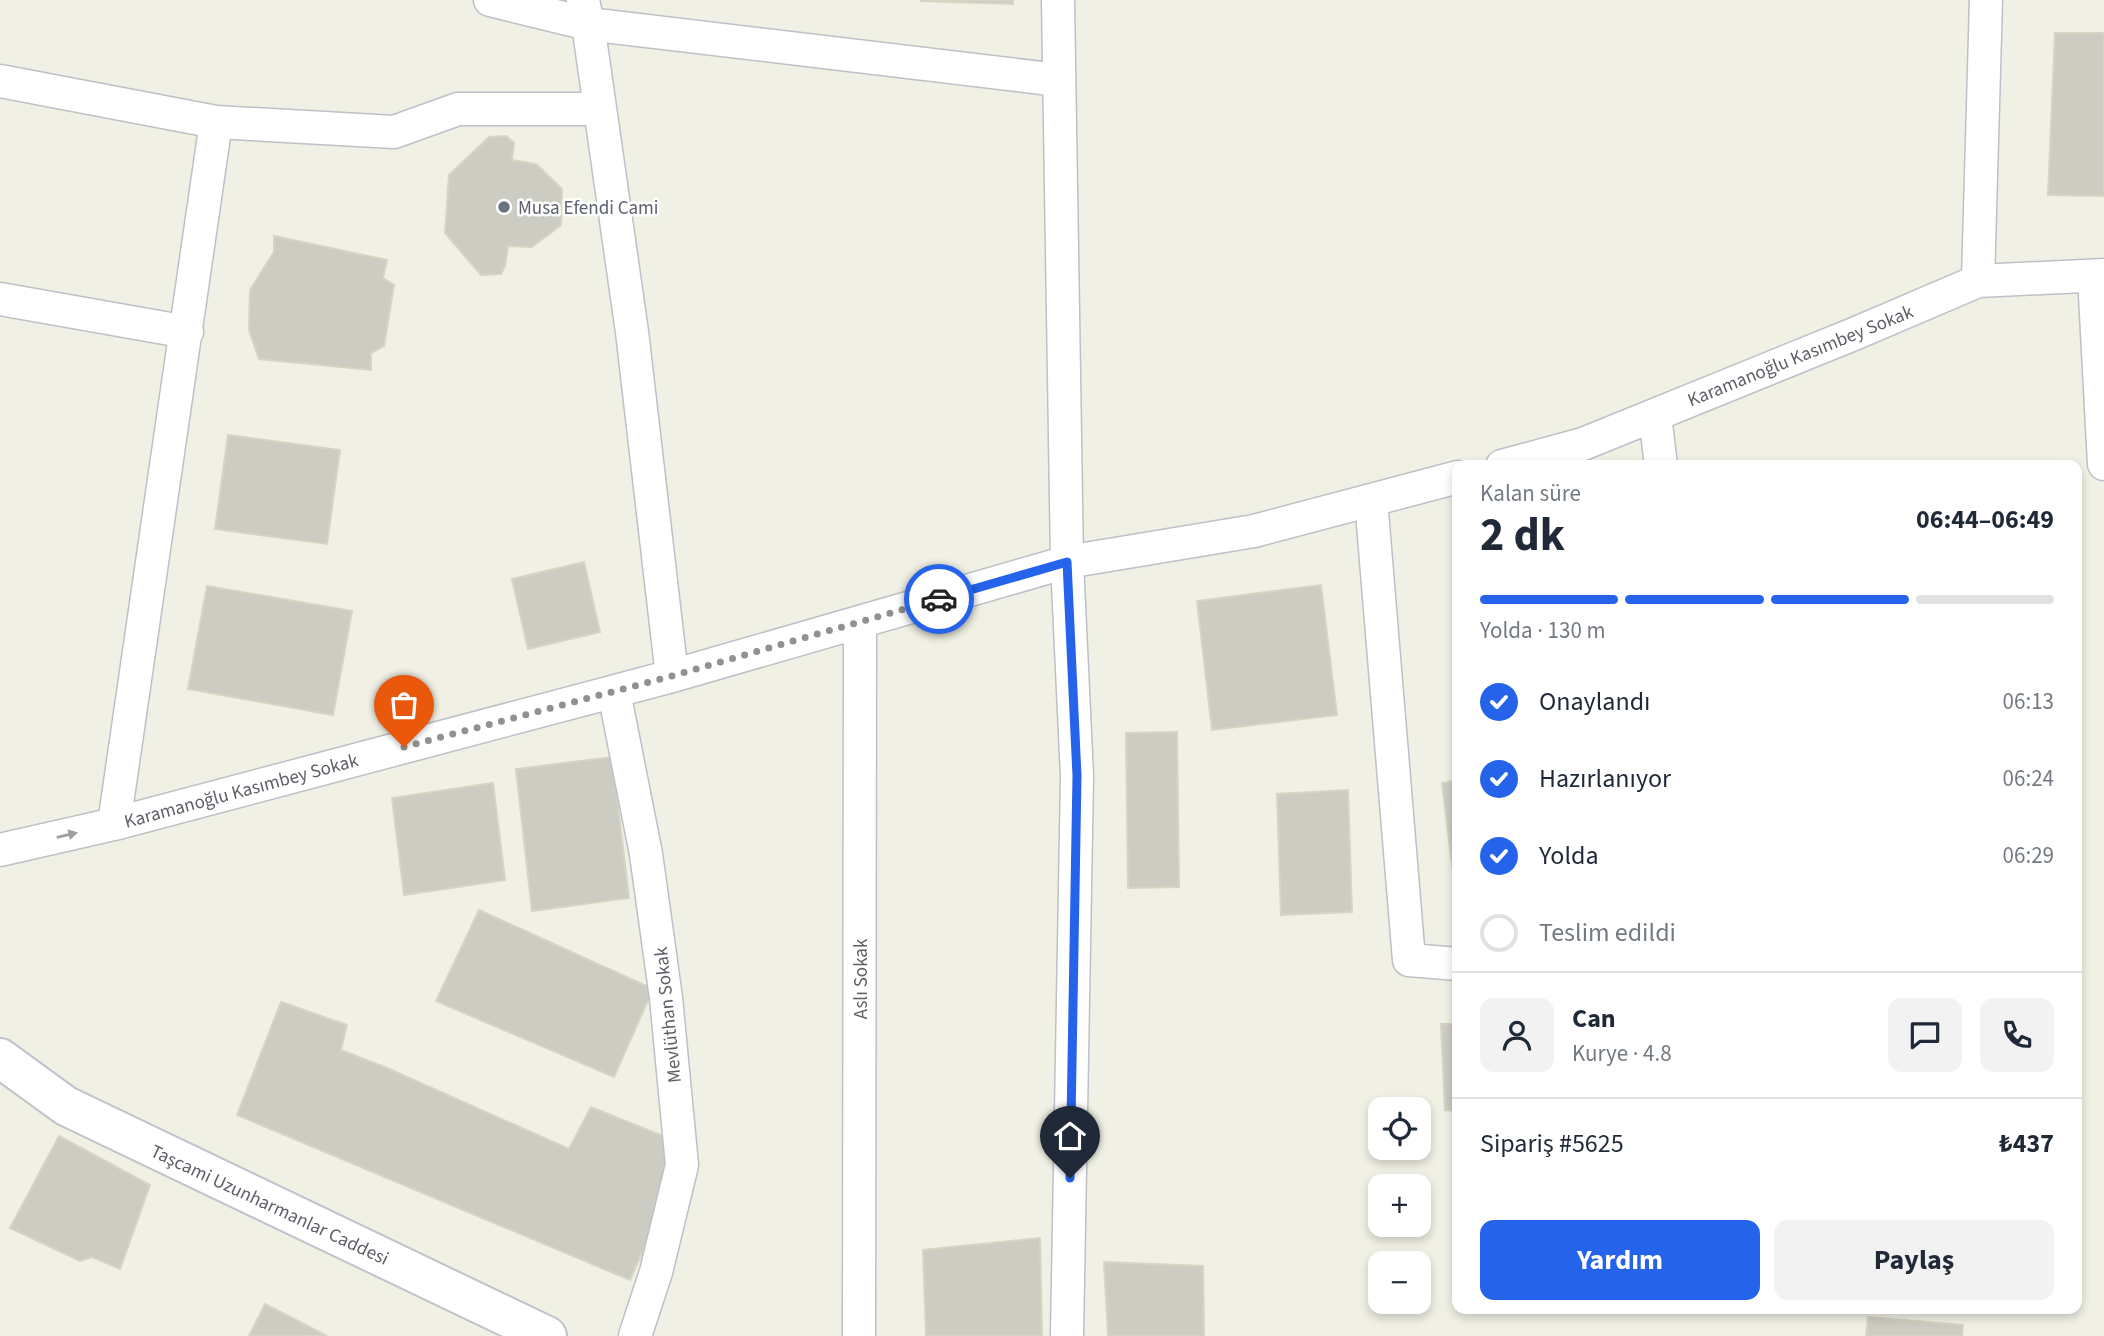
<!DOCTYPE html>
<html lang="tr">
<meta charset="utf-8">
<style>
body{margin:0;font-family:"Source Sans 3",sans-serif;background:#f2f2f3;color:#1f2937;height:100vh;display:flex;flex-direction:column;font-size:26px;white-space:nowrap}
*{box-sizing:border-box;margin:0}
p{font-size:23px;color:#747a83}
.icon{flex:none;width:38px;height:38px;fill:none;stroke:currentColor;stroke-width:2;stroke-linecap:round;stroke-linejoin:round}
.map{position:relative;flex:1;overflow:hidden}
.side{position:absolute;left:1452px;top:460px;width:630px;height:854px;display:flex;flex-direction:column;background:#fff;border-radius:14px;box-shadow:0 4px 10px #0003}
.side>*{flex:none}
.buttons{position:absolute;left:1368px;top:1097px;display:grid;gap:14px}
.buttons a{display:grid;place-items:center;width:63px;height:63px;border-radius:14px;background:#fff;box-shadow:0 4px 10px #0003;font-size:35px}
.pin{position:absolute;display:grid;place-items:center;width:60px;height:60px;color:#fff;margin:-72px -30px;border-radius:50% 50% 50% 0;rotate:-45deg;box-shadow:0 0 7px #0007}
.pin .icon{rotate:45deg}
.courier{position:absolute;display:grid;place-items:center;width:70px;height:70px;margin:-35px;border:5px solid #2563eb;border-radius:50%;background:#fff;color:#222;box-shadow:0 2px 9px #0007}
.summary em{font-style:normal;font-weight:700}
.summary div{display:flex;flex-direction:column-reverse}
.summary{display:flex;align-items:center;justify-content:space-between;height:119px;padding:0 28px}
h1{font-size:46px;font-weight:700;line-height:52px}
.bar{display:grid;grid-template-columns:repeat(4,1fr);gap:10px 7px;align-content:center;height:84px;padding:0 28px}
.bar i{height:9px;border-radius:5px;background:#e0e1e3}
.bar .selected{background:#2563eb}
.bar p{grid-column:span 4}
.line{display:flex;align-items:center;gap:18px;padding:0 28px;border-top:2px solid #e0e1e3}
.line div{flex:1}
.round{display:grid;place-items:center;flex:none;width:74px;height:74px;border-radius:14px;background:#f2f2f3}
ol{padding:0 28px;list-style:none}
li{display:flex;align-items:center;gap:21px;height:77px}
li p{margin-inline-start:auto}
li .icon{padding:7px;border-radius:50%;background:#2563eb;color:#fff;stroke-width:4}
li:last-child{color:#747a83}
li i{width:38px;height:38px;border:4px solid #e0e1e3;border-radius:50%}
.cta{display:flex;gap:14px;margin-top:auto;padding:14px 28px}
.cta a{flex:1;height:80px;border-radius:14px;background:#2563eb;color:#fff;font-size:28px;font-weight:700;line-height:80px;text-align:center}
.cta a+a{background:#f2f2f3;color:#1f2937}
.map>svg:first-child{display:block}
</style>
<div class="map">
<svg width="2104" height="1336" viewBox="0 0 2104 1336">
<rect width="100%" height="100%" fill="#f0f0e4"/>
<path fill="#cdccc3" stroke="#d6d4c2" stroke-width="2" d="M921 0H1013V4L921 1Z
M2055 33H2104V196L2048 195Z
M506 136 514 143 512 160 536 164 562 189 561 225 532 247 508 246 505 266 501 274 481 275 445 233 449 175 489 137Z
M274 236 387 260 383 278 394 285 384 346 371 353V370L259 359 249 330 250 290 274 252Z
M228 435 340 450 327 544 215 529Z
M584 562 600 632 528 649 512 579Z
M1321 585 1337 715 1212 730 1197 601Z
M207 586 352 611 333 715 188 689Z
M1177 732 1179 887 1128 888 1126 733Z
M612 757 629 898 532 911 516 769Z
M1458 780V914L1442 783Z
M493 783 505 880 404 895 392 798Z
M1348 790 1352 912 1281 915 1277 794Z
M479 910 653 989 614 1077 436 1001Z
M281 1002 347 1025 341 1050 387 1068 569 1149 591 1107 670 1139 661 1210 630 1280 237 1115Z
M1441 1024H1458V1111L1445 1110Z
M59 1136 150 1185 120 1269 92 1257 80 1261 10 1228Z
M1040 1238 1042 1336H926L923 1250Z
M1104 1262 1203 1266 1204 1336H1108Z
M265 1304 327 1336H249Z
M1868 1317 1963 1325 1962 1336H1866Z"/>
<g fill="none" stroke-linecap="round" stroke-linejoin="round">
<g stroke="#bec0c7" stroke-width="35">
<path id="minor" d="M490 0 588 24 1058 80
M583 0 588 24 632 332 672 676
M1058 0 1067 562 1077 776 1067 1336
M0 81 216 122 394 132 458 109H600
M2094 276 2104 464
M1978 281 1986 0
M0 299 187 332
M1655 415 1661 466
M1502 466 1583 444 1854 334 1978 281 2104 275
M1371 500 1409 960 1458 964
M614 692 646 854 666 998 682 1165 656 1272 635 1336
M114 824 216 122
M0 850 114 824 672 676 1067 562 1254 531 1458 477
M859 1336 860 622"/>
</g>
<g stroke="#c1c2cb" stroke-width="42">
<path id="secondary" d="M0 1058 66 1106 547 1336"/>
</g>
<use href="#minor" stroke="#fff" stroke-width="32"/>
<use href="#secondary" stroke="#fff" stroke-width="38"/>
</g>
<defs><path id="oneway-solid" d="M-6-.8H1V-3.2L6.5 0L1 3.2V.8H-6Z" transform="scale(1.75)"/></defs>
<use fill="#9d9fa3" href="#oneway-solid" transform="translate(67 835) rotate(-13)"/>
<g fill="none" stroke-linecap="round" stroke-linejoin="round">
<path stroke="#909292" stroke-width="7" stroke-dasharray="0 12.6" d="M404 747 672 676 939 599"/>
<path stroke="#2563eb" stroke-width="9" d="M939 599 1067 562 1077 776 1070 1178"/>
</g>
<circle fill="#6b7280" stroke="#fff" stroke-width="2.5" cx="504" cy="207" r="7"/>
<g text-anchor="middle" stroke-width="5" stroke-linejoin="round" paint-order="stroke">
<g font-size="19" fill="#5b616d" stroke="#fff" text-anchor="start">
<text x="518" y="214">Musa Efendi Cami</text>
</g>
<g font-size="19" fill="#5c5f66" stroke="#fff">
<text transform="translate(1800 355) rotate(-22)" y="7">Karamanoğlu Kasımbey Sokak</text>
<text transform="translate(241 790) rotate(-15)" y="7">Karamanoğlu Kasımbey Sokak</text>
<text transform="translate(860 979) rotate(-90)" y="7">Aslı Sokak</text>
<text transform="translate(667 1015) rotate(-96)" y="7">Mevlüthan Sokak</text>
<text transform="translate(270 1204) rotate(25)" y="7">Taşcami Uzunharmanlar Caddesi</text>
</g>
</g>
</svg>
<div class="buttons">
<a><svg class="icon" aria-label="locate" viewBox="0 0 24 24"><circle cx="12" cy="12" r="6"/><path d="M12 2v4M12 18v4M2 12h4M18 12h4"/></svg></a>
<a>+</a>
<a>−</a>
</div>
<div class="pin" style="left:404px;top:747px;background:#ea580c"><svg class="icon" aria-label="bag" viewBox="0 0 24 24"><path d="M5 8h14l-1 12H6zM9 8a3 3 0 0 1 6 0"/></svg></div>
<div class="pin" style="left:1070px;top:1178px;background:#1f2937"><svg class="icon" aria-label="home" viewBox="0 0 24 24"><path d="M3 11l9-7 9 7M6 9v11h12V9"/></svg></div>
<div class="courier" style="left:939px;top:599px"><svg class="icon" aria-label="car" viewBox="0 0 24 24"><path d="M5 17H2v-5l4-1 3-4h7l3 4 3 1v5h-3M9 17h6M6 11h13"/><circle cx="7" cy="17" r="2"/><circle cx="17" cy="17" r="2"/></svg></div>
<section class="side">
<div class="summary"><div><h1>2 dk</h1><p>Kalan süre</p></div><em>06:44–06:49</em></div>
<div class="bar"><i class="selected"></i><i class="selected"></i><i class="selected"></i><i></i><p>Yolda · 130 m</p></div>
<ol>
<li><svg class="icon" aria-label="check" viewBox="0 0 24 24"><path d="M5 12l5 5 9-10"/></svg>Onaylandı<p>06:13</p></li>
<li><svg class="icon" aria-label="check" viewBox="0 0 24 24"><path d="M5 12l5 5 9-10"/></svg>Hazırlanıyor<p>06:24</p></li>
<li><svg class="icon" aria-label="check" viewBox="0 0 24 24"><path d="M5 12l5 5 9-10"/></svg>Yolda<p>06:29</p></li>
<li><i></i>Teslim edildi</li>
</ol>
<div class="line" style="height:126px"><a class="round"><svg class="icon" aria-label="person" viewBox="0 0 24 24"><circle cx="12" cy="8" r="4"/><path d="M4 21q1-7 8-7t8 7"/></svg></a><div><b>Can</b><p>Kurye · 4.8</p></div><a class="round"><svg class="icon" aria-label="chat" viewBox="0 0 24 24"><path d="M4 5h16v11H9l-5 4z"/></svg></a><a class="round"><svg class="icon" aria-label="phone" viewBox="0 0 24 24"><path d="M5 4h4l2 5-3 2q2 4 5 5l2-3 5 2v4C11 20 4 13 5 4z"/></svg></a></div>
<div class="line" style="height:91px"><div>Sipariş #5625</div><b>₺437</b></div>
<div class="cta"><a>Yardım</a><a>Paylaş</a></div>
</section>
</div>
